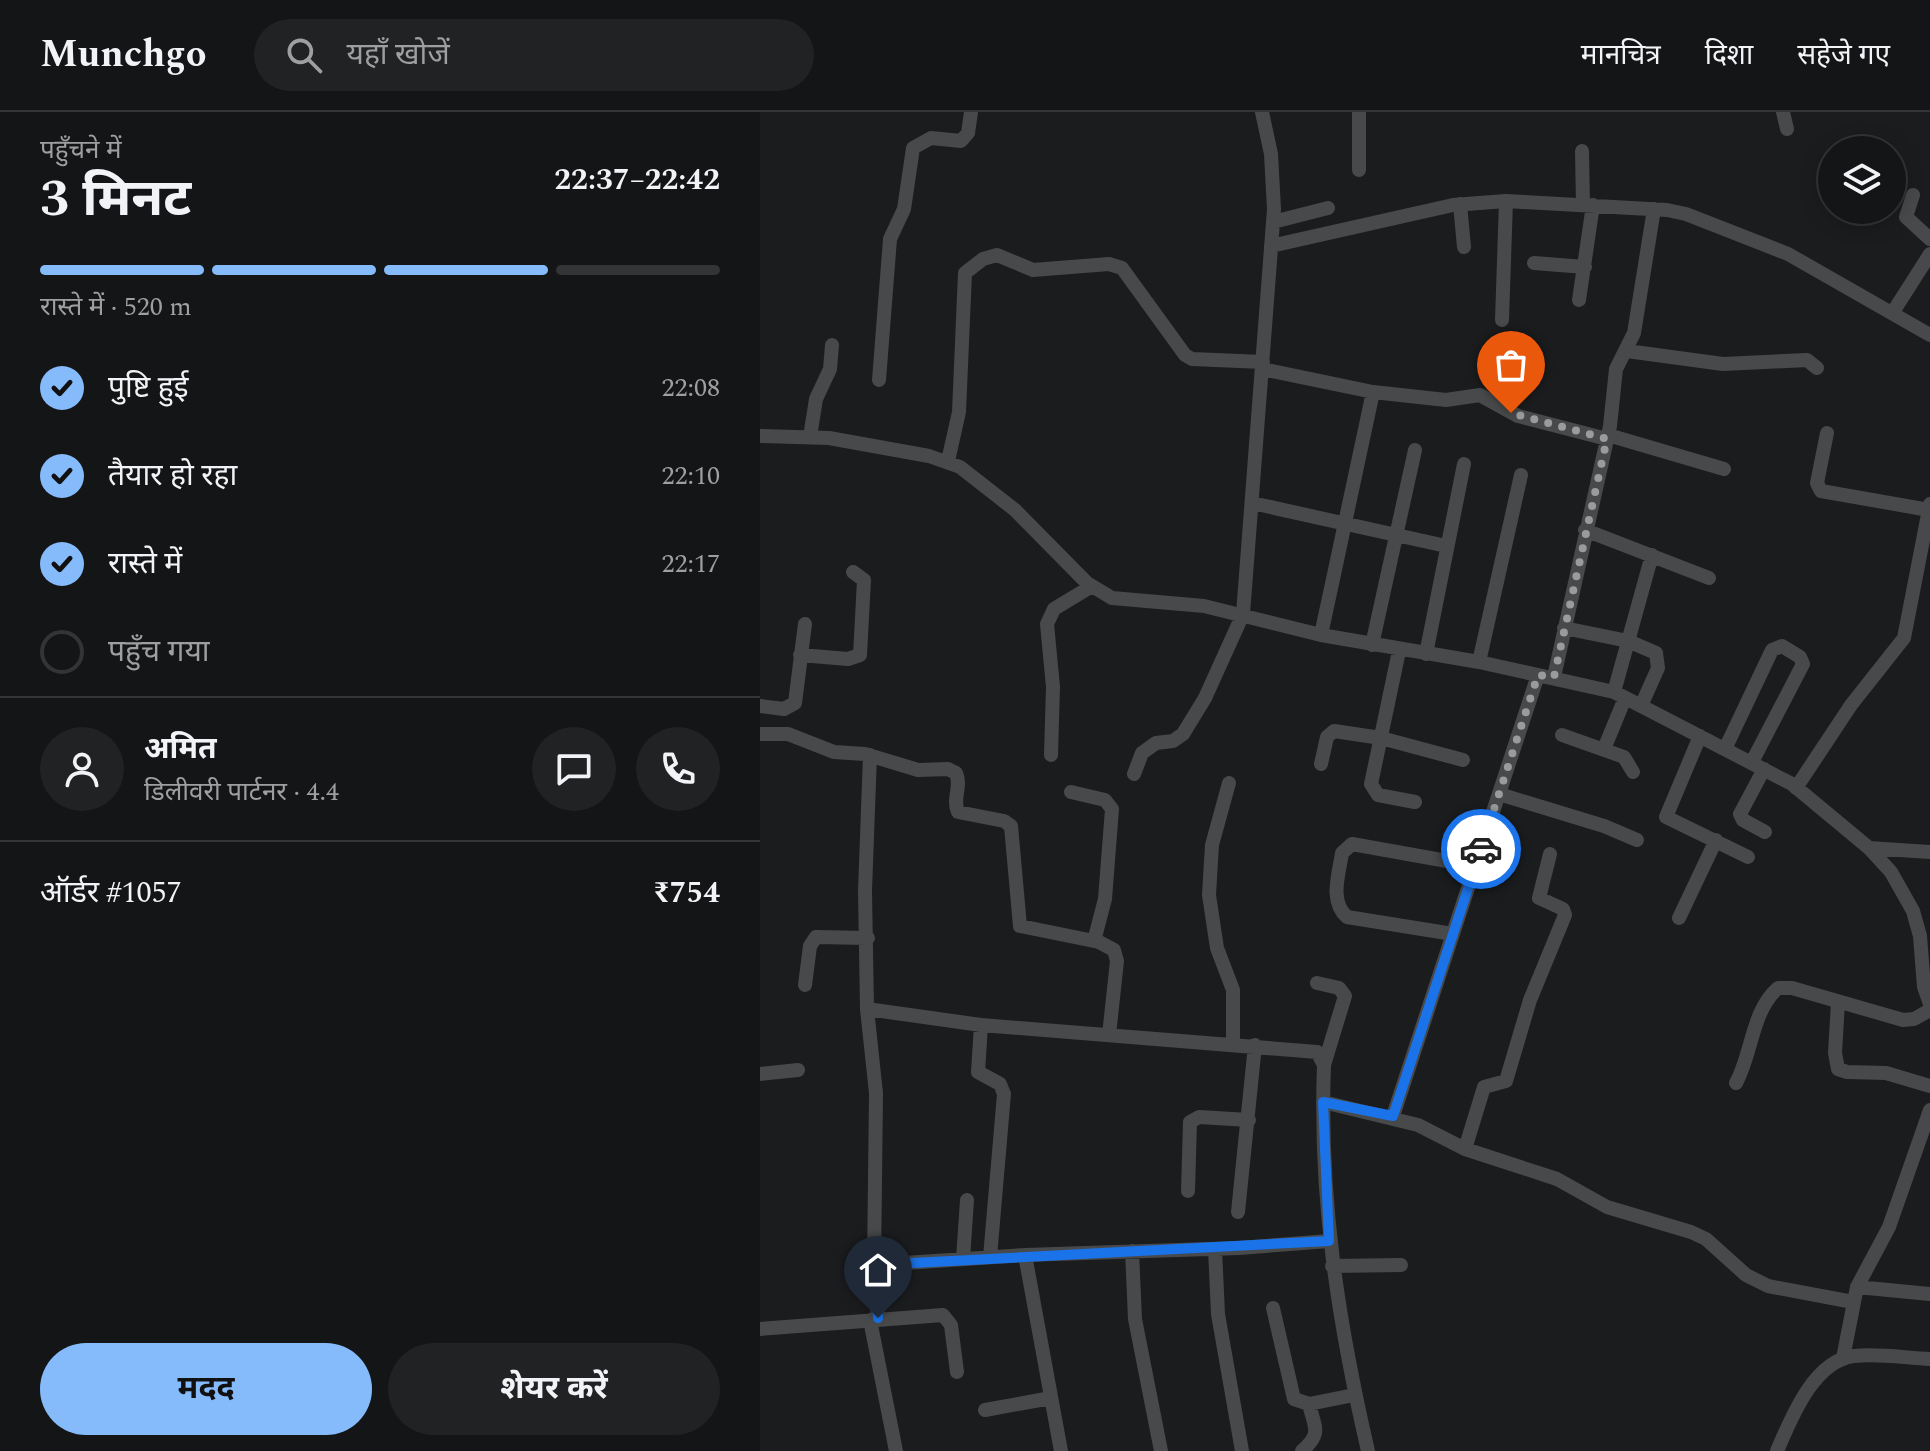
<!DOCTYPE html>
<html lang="hi">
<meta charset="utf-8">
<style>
body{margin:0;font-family:Spectral,"Noto Sans Devanagari",serif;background:#212223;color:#f1f3f6;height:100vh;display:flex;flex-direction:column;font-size:30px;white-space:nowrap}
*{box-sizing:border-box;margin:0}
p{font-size:26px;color:#9d9fa1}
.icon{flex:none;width:44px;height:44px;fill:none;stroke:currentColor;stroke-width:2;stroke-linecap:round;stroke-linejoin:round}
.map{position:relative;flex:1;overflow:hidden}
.side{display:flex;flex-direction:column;background:#141516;width:760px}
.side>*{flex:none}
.controls{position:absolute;left:1058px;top:24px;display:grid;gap:16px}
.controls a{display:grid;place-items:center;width:88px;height:88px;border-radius:50%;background:#141516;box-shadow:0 4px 20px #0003,0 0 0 2px #333435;font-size:40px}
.pin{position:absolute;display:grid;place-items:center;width:68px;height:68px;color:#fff;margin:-82px -34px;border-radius:50% 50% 50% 0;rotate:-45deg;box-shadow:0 0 8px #0007}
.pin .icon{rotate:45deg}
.courier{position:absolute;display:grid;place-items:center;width:80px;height:80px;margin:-40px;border:6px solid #1a73e8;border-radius:50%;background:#fff;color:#222;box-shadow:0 2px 10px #0007}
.summary em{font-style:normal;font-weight:700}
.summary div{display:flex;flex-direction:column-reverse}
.summary{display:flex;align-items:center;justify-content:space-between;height:136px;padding:0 40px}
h1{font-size:52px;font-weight:700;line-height:60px}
.bar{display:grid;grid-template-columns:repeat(4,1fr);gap:12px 8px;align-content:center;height:96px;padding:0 40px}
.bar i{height:10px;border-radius:6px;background:#333435}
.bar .selected{background:#85bbfb}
.bar p{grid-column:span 4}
.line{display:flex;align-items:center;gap:20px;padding:0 40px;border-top:2px solid #333435}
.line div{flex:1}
.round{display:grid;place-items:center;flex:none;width:84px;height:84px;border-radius:42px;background:#212223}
ol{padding:0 40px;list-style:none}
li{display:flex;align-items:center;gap:24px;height:88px}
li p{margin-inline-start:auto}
li .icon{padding:8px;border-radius:50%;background:#85bbfb;color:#111;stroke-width:4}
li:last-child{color:#9d9fa1}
li i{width:44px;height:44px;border:4px solid #333435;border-radius:50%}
.action{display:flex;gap:16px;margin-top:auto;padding:16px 40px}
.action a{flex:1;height:92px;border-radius:48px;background:#85bbfb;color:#111;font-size:32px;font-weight:700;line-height:92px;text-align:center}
.action a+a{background:#212223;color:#f1f3f6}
header{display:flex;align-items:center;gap:48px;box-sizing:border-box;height:112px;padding:0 40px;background:#141516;border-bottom:2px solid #333435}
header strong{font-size:38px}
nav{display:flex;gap:44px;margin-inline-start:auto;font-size:28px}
.search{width:560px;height:72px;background:#212223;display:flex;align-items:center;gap:20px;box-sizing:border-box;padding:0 28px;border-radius:44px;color:#9d9fa1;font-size:30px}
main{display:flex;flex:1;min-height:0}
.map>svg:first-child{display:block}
</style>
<header>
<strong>Munchgo</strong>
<div class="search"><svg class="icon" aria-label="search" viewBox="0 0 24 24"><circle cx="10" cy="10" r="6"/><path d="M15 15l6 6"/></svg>यहाँ खोजें</div>
<nav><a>मानचित्र</a><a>दिशा</a><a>सहेजे गए</a></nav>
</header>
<main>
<section class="side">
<div class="summary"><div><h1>3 मिनट</h1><p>पहुँचने में</p></div><em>22:37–22:42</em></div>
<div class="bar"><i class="selected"></i><i class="selected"></i><i class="selected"></i><i></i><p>रास्ते में · 520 m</p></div>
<ol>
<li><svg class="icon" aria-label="check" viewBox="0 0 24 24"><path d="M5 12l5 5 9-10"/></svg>पुष्टि हुई<p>22:08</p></li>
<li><svg class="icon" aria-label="check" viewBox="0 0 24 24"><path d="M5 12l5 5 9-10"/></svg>तैयार हो रहा<p>22:10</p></li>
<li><svg class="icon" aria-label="check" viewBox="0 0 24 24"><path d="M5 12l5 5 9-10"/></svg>रास्ते में<p>22:17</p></li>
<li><i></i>पहुँच गया</li>
</ol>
<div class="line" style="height:144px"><a class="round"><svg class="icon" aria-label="person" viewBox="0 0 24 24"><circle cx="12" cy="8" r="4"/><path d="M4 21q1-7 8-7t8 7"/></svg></a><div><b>अमित</b><p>डिलीवरी पार्टनर · 4.4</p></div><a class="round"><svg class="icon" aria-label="chat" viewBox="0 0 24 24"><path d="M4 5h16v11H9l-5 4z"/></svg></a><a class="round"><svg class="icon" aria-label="phone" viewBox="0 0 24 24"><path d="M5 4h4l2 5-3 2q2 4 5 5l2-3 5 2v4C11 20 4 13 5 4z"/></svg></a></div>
<div class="line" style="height:104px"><div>ऑर्डर #1057</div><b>₹754</b></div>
<div class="action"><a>मदद</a><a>शेयर करें</a></div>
</section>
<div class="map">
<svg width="1170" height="1339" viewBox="0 0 1170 1339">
<rect width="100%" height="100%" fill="#1a1c1e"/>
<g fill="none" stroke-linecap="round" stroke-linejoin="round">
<path stroke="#48494a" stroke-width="14" d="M599 0V58
M1023 0 1027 17
M822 39 823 93
M1153 83 1146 105 1170 127
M700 92 704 135
M513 110 568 96
M511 134 693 93 746 89 907 98 926 102 1028 142 1170 223
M774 151 825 155
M819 188 833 93
M1133 200 1170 142
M742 208 746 89
M867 239 963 252 1047 248 1057 256
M502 257 613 280 686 288 720 283 758 304 847 327
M119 268 130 127 144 97 153 36 171 26 201 29 208 21 211 0
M1067 321 1057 371 1061 379 1169 398
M848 323 964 357
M0 324 69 326 169 344 200 355 255 398 327 471 352 486 444 494 561 523 719 550 854 580 1032 672 1109 736 1131 760 1153 799 1160 824 1164 875 1170 892
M50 325 56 287 70 257 72 233
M188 349 199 300 205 161 223 147 237 143 273 158 349 152 362 156 425 243 432 247 503 250
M492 391 686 434
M825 418 949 466
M804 516 868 529 896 541 898 556 881 594
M561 523 613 280
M612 533 655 338
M639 539 611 672 618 683 655 690
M666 542 704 352
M40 543 88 547 100 543 104 468 93 460
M719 550 761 363
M794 565 850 314 856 257 874 221 894 97
M854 580 892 443
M0 594 24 597 35 591 45 512
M0 622H28L74 640 105 642 158 658 188 657 196 661C202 674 192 687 198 700L244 709 251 714 260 814 339 830 354 838 357 849 349 923
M802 623 864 645 873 660
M940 624 906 705 988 745
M844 637 865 586
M965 637 1012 538 1022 534 1040 545 1043 552 992 650
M110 643 105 779 107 897 116 981 114 1153
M291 643 293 575 287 512 294 497 332 474
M561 652 567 625 574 619 621 626 703 648
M1004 657 980 702 983 708 1005 720
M374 662 382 641 396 631 413 629 423 622 445 586 483 502 514 97 511 42 502 0
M469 671 452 733 449 783 457 836 473 878V932
M1036 676 1091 593 1144 526 1170 392
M311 680 345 688 352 697 345 787 334 829
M739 682 844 714 877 728
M1109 736 1170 740
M919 806 956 728
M693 822 587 805C569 789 579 762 582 741L592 732 715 754
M557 871 579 876 585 884 564 953
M45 873 50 834 56 825 108 826
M1078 890 1075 941 1078 957 1087 960 1126 961 1170 974
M107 897 221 913 557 940 564 953C559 1087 578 1209 608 1339
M221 913 218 960 240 972 244 982 230 1145
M0 962 38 958
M976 971C992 942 992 898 1018 876H1032L1143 908 1154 907 1170 898
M563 990 658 1013 705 1037 797 1067 847 1095 931 1120 946 1127 986 1163 1008 1174 1093 1190
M633 1004 778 563
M705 1037 724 975 746 969 770 888 805 803 803 797 779 786 790 742
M428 1079 430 1010 439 1005 489 1008
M478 1100 495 933
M455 1137 458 1202 482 1339
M372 1139 375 1207 401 1339
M203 1147 207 1088
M572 1154 641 1153
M1097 1175 1170 1182
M513 1196 534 1287 549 1292 594 1283
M118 1206 114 1153 265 1143
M110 1208 136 1339
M0 1217 183 1203 191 1213 197 1260
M1083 1246 1097 1175 1129 1115 1170 998
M225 1298 291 1286
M301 1339 265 1143 479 1136 569 1129
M542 1339C562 1321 555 1317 549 1292
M1017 1339C1031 1307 1053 1249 1094 1244 1119 1241 1145 1246 1170 1247"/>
</g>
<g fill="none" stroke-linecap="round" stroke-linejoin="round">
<path stroke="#9a9b9d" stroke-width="8" stroke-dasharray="0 14.4" d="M721 737 778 563 794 565 847 327 751 301"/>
<path stroke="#1a73e8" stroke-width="10" d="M118 1206 114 1153 569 1129 563 990 633 1004 721 737"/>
</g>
</svg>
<div class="controls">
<a><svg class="icon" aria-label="layers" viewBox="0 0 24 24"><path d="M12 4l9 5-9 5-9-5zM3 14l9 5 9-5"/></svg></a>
</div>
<div class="pin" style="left:751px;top:301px;background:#ea580c"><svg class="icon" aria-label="bag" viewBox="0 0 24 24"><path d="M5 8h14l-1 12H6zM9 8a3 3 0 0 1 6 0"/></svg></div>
<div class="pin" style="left:118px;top:1206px;background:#1f2937"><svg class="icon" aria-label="home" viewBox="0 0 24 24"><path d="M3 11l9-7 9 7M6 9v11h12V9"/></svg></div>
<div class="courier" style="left:721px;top:737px"><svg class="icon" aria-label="car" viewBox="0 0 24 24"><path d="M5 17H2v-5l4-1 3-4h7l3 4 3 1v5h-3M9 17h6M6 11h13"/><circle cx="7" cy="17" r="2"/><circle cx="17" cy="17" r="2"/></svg></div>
</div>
</main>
